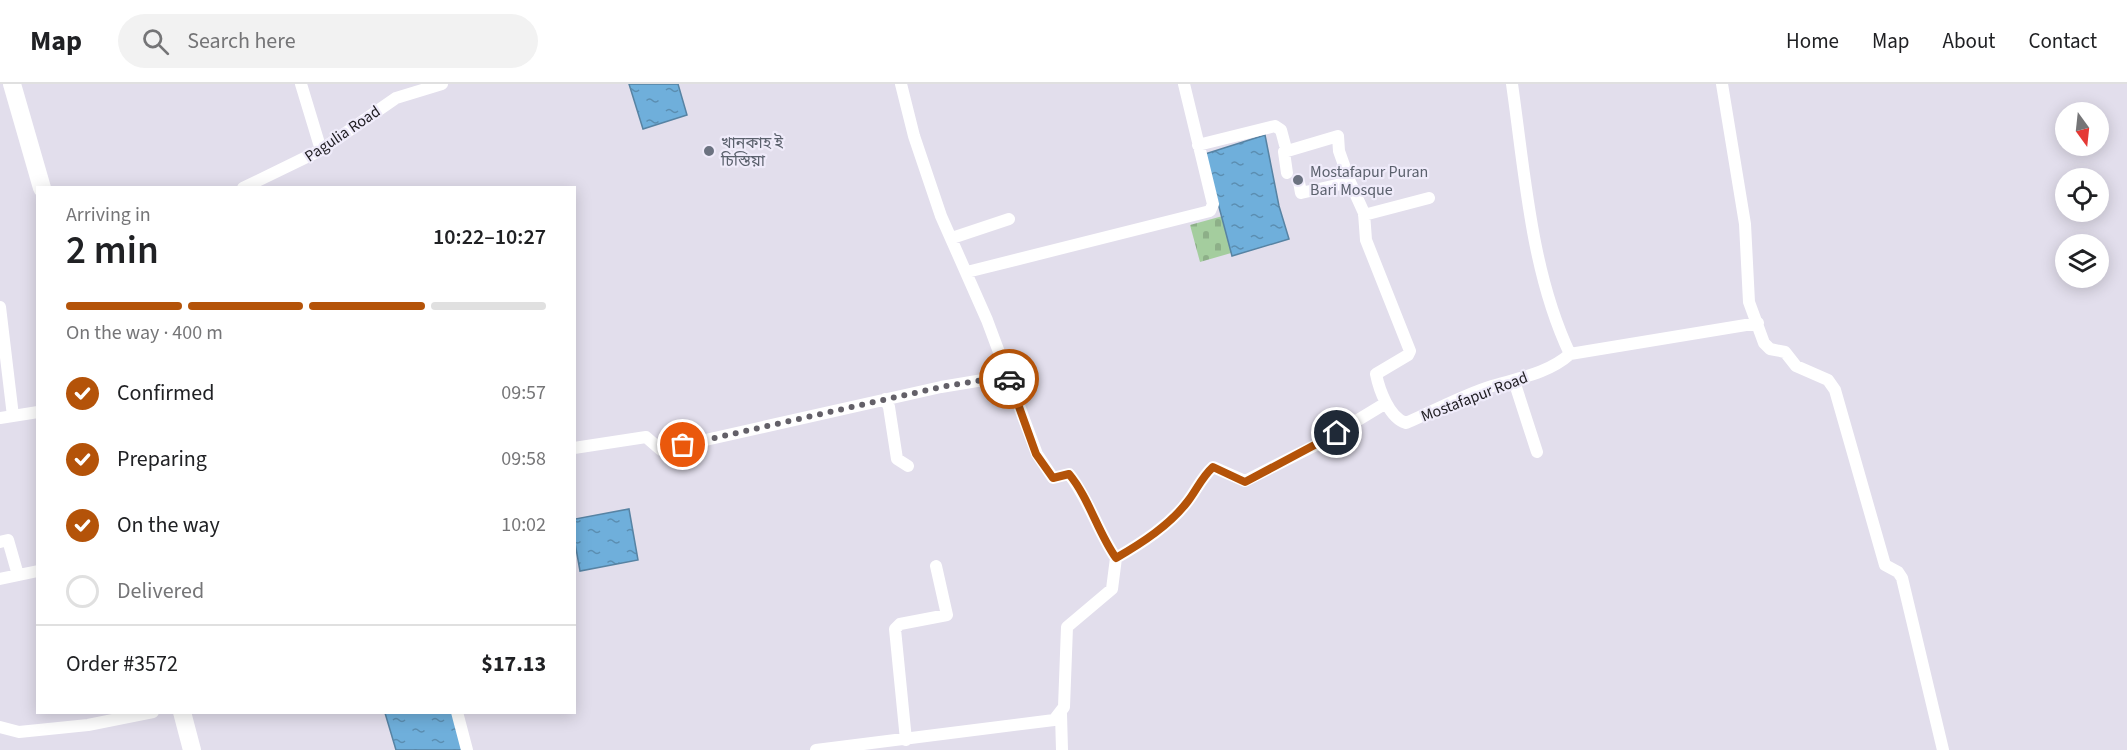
<!DOCTYPE html>
<meta charset="utf-8">
<style>
body{margin:0;font-family:"Source Sans 3","Noto Sans Bengali",sans-serif;background:#f2f2f2;color:#202124;height:100vh;display:flex;flex-direction:column;font-size:22px;white-space:nowrap}
*{box-sizing:border-box;margin:0}
p{font-size:20px;color:#757577}
.icon{flex:none;width:33px;height:33px;fill:none;stroke:currentColor;stroke-width:2;stroke-linecap:round;stroke-linejoin:round}
.map{position:relative;flex:1;overflow:hidden}
.details{position:absolute;left:36px;top:102px;width:540px;height:528px;display:flex;flex-direction:column;background:#fff;border-radius:0px;box-shadow:0 3px 15px #0003}
.details>*{flex:none}
.needle{width:39px;rotate:165deg}
.tools{position:absolute;left:2055px;top:18px;display:grid;gap:12px}
.tools a{display:grid;place-items:center;width:54px;height:54px;border-radius:50%;background:#fff;box-shadow:0 3px 15px #0003;font-size:30px}
.pin{position:absolute;display:grid;place-items:center;width:51px;height:51px;color:#fff;margin:-26px;border:3px solid #fff;border-radius:50%;box-shadow:0 2px 6px #0007}
.courier{position:absolute;display:grid;place-items:center;width:60px;height:60px;margin:-30px;border:4px solid #b45309;border-radius:50%;background:#fff;color:#222;box-shadow:0 2px 8px #0007}
.head em{font-style:normal;font-weight:600}
.head div{display:flex;flex-direction:column-reverse}
.head{display:flex;align-items:center;justify-content:space-between;height:102px;padding:0 30px}
h1{font-size:39px;font-weight:600;line-height:45px}
.bar{display:grid;grid-template-columns:repeat(4,1fr);gap:9px 6px;align-content:center;height:72px;padding:0 30px}
.bar i{height:8px;border-radius:4px;background:#e0e0e0}
.bar .selected{background:#b45309}
.bar p{grid-column:span 4}
.line{display:flex;align-items:center;gap:15px;padding:0 30px;border-top:2px solid #e0e0e0}
.line div{flex:1}
ol{padding:0 30px;list-style:none}
li{display:flex;align-items:center;gap:18px;height:66px}
li p{margin-inline-start:auto}
li .icon{padding:6px;border-radius:50%;background:#b45309;color:#fff;stroke-width:4}
li:last-child{color:#757577}
li i{width:33px;height:33px;border:3px solid #e0e0e0;border-radius:50%}
header{display:flex;align-items:center;gap:36px;box-sizing:border-box;height:84px;padding:0 30px;background:#fff;border-bottom:2px solid #e0e0e0}
header strong{font-size:28px}
nav{display:flex;gap:33px;margin-inline-start:auto;font-size:21px}
.search{width:420px;height:54px;background:#f2f2f2;display:flex;align-items:center;gap:15px;box-sizing:border-box;padding:0 21px;border-radius:33px;color:#757577;font-size:22px}
.map>svg:first-child{display:block}
</style>
<header>
<strong>Map</strong>
<div class="search"><svg class="icon" aria-label="search" viewBox="0 0 24 24"><circle cx="10" cy="10" r="6"/><path d="M15 15l6 6"/></svg>Search here</div>
<nav><a>Home</a><a>Map</a><a>About</a><a>Contact</a></nav>
</header>
<div class="map">
<svg width="2127" height="666" viewBox="0 0 2127 666">
<defs>
<pattern id="cemetery-stones" width="16" height="16" patternUnits="userSpaceOnUse" patternTransform="scale(1.5)"><rect width="16" height="16" fill="#a4cd9e"/><path d="M2 7V4a2 2 0 0 1 4 0v3zM10 15v-3a2 2 0 0 1 4 0v3z" fill="#8daf88"/></pattern>
<pattern id="water-ripples" width="26" height="14" patternUnits="userSpaceOnUse" patternTransform="scale(1.5)"><rect width="26" height="14" fill="#6fafdb"/><path d="M2 4q2-2 4 0t4 0M15 11q2-2 4 0t4 0" fill="none" stroke="#5b8eb1"/></pattern>
</defs>
<rect width="100%" height="100%" fill="#e2deec"/>
<path fill="url(#cemetery-stones)" d="M1230 130 1238 167 1200 178 1190 141Z"/>
<path fill="url(#water-ripples)" stroke="#5783a3" stroke-width="1.5" d="M629 0H678L687 31 643 45Z
M1265 51 1279 122 1289 155 1232 172 1205 70Z
M629 425 638 476 580 487 575 459V435Z
M385 629H454L464 666H396Z"/>
<g fill="none" stroke-linecap="round" stroke-linejoin="round">
<path stroke="#fff" stroke-width="12" d="M301 0 321 66
M901 0 914 52 941 132 987 236 1037 370 1053 394 1069 390C1089 415 1098 448 1116 474
M1512 0C1525 90 1531 188 1570 270
M1722 0 1745 140 1749 218 1764 259 1770 265 1785 268 1796 282 1828 296 1835 306 1885 481 1898 488 1902 494 1943 666
M1198 61 1275 42 1281 46 1285 61
M1287 89 1284 68 1338 52 1339 67 1350 98
M1299 98 1301 109 1350 98 1364 129 1366 156 1410 267 1408 271 1376 290C1379 305 1389 334 1406 339 1434 327 1463 311 1492 302 1519 294 1549 289 1570 270
M243 104 321 66 396 14 442 0
M1364 131 1429 114
M952 154 1009 135
M967 188 1210 127 1213 120 1184 0
M0 223 13 332
M1570 270 1758 239
M1514 297 1537 368
M885 315 889 323 897 375 908 382
M0 334 38 328
M574 364 646 353 661 366 941 303 1007 292
M0 458 8 456 18 491
M1116 474C1142 459 1170 441 1188 417 1197 405 1202 393 1213 383L1245 397 1320 359 1386 319
M0 495 38 487
M457 628 467 666
M1061 630 1062 666
M0 643 19 648 88 641 153 628
M906 656 895 545 900 540 947 531 936 482
M816 666 1054 636 1064 623 1067 543 1112 505 1116 474"/>
<path stroke="#fff" stroke-width="18" d="M12 0 42 104
M182 628 192 666"/>
</g>
<g fill="none" stroke-linecap="round" stroke-linejoin="round">
<path stroke="#636068" stroke-width="6" stroke-dasharray="0 10.8" d="M683 361 941 303 1007 292 1009 295"/>
<path stroke="#b45309" stroke-width="8" d="M1009 295 1036 370 1053 394 1069 390C1089 414 1098 449 1116 474 1142 459 1170 441 1188 417 1197 405 1202 393 1213 383L1245 398 1337 349"/>
</g>
<g fill="#6b7280" stroke="#efebfa" stroke-width="2">
<circle cx="709" cy="67" r="6"/>
<circle cx="1298" cy="96" r="6"/>
</g>
<g text-anchor="middle" stroke-width="4.5" stroke-linejoin="round" paint-order="stroke">
<g font-size="16" fill="#1e1c21" stroke="#efebfa">
<text transform="translate(342 49) rotate(-34)" y="6">Pagulia Road</text>
<text transform="translate(1474 312) rotate(-21)" y="6">Mostafapur Road</text>
</g>
<g font-size="16" fill="#5b616d" stroke="#efebfa" text-anchor="start">
<text x="721" y="64">খানকাহ ই<tspan x="721" dy="18">চিস্তিয়া</tspan></text>
<text x="1310" y="93">Mostafapur Puran<tspan x="1310" dy="18">Bari Mosque</tspan></text>
</g>
</g>
</svg>
<div class="tools">
<a><svg class="needle" viewBox="-14 -14 28 28"><path d="M0-13l5 13h-10z" fill="#e53935"/><path d="M0 13l5-13h-10z" fill="#757577"/></svg></a>
<a><svg class="icon" aria-label="locate" viewBox="0 0 24 24"><circle cx="12" cy="12" r="6"/><path d="M12 2v4M12 18v4M2 12h4M18 12h4"/></svg></a>
<a><svg class="icon" aria-label="layers" viewBox="0 0 24 24"><path d="M12 4l9 5-9 5-9-5zM3 14l9 5 9-5"/></svg></a>
</div>
<div class="pin" style="left:683px;top:361px;background:#ea580c"><svg class="icon" aria-label="bag" viewBox="0 0 24 24"><path d="M5 8h14l-1 12H6zM9 8a3 3 0 0 1 6 0"/></svg></div>
<div class="pin" style="left:1337px;top:349px;background:#1f2937"><svg class="icon" aria-label="home" viewBox="0 0 24 24"><path d="M3 11l9-7 9 7M6 9v11h12V9"/></svg></div>
<div class="courier" style="left:1009px;top:295px"><svg class="icon" aria-label="car" viewBox="0 0 24 24"><path d="M5 17H2v-5l4-1 3-4h7l3 4 3 1v5h-3M9 17h6M6 11h13"/><circle cx="7" cy="17" r="2"/><circle cx="17" cy="17" r="2"/></svg></div>
<section class="details">
<div class="head"><div><h1>2 min</h1><p>Arriving in</p></div><em>10:22–10:27</em></div>
<div class="bar"><i class="selected"></i><i class="selected"></i><i class="selected"></i><i></i><p>On the way · 400 m</p></div>
<ol>
<li><svg class="icon" aria-label="check" viewBox="0 0 24 24"><path d="M5 12l5 5 9-10"/></svg>Confirmed<p>09:57</p></li>
<li><svg class="icon" aria-label="check" viewBox="0 0 24 24"><path d="M5 12l5 5 9-10"/></svg>Preparing<p>09:58</p></li>
<li><svg class="icon" aria-label="check" viewBox="0 0 24 24"><path d="M5 12l5 5 9-10"/></svg>On the way<p>10:02</p></li>
<li><i></i>Delivered</li>
</ol>
<div class="line" style="height:78px"><div>Order #3572</div><b>$17.13</b></div>
</section>
</div>
